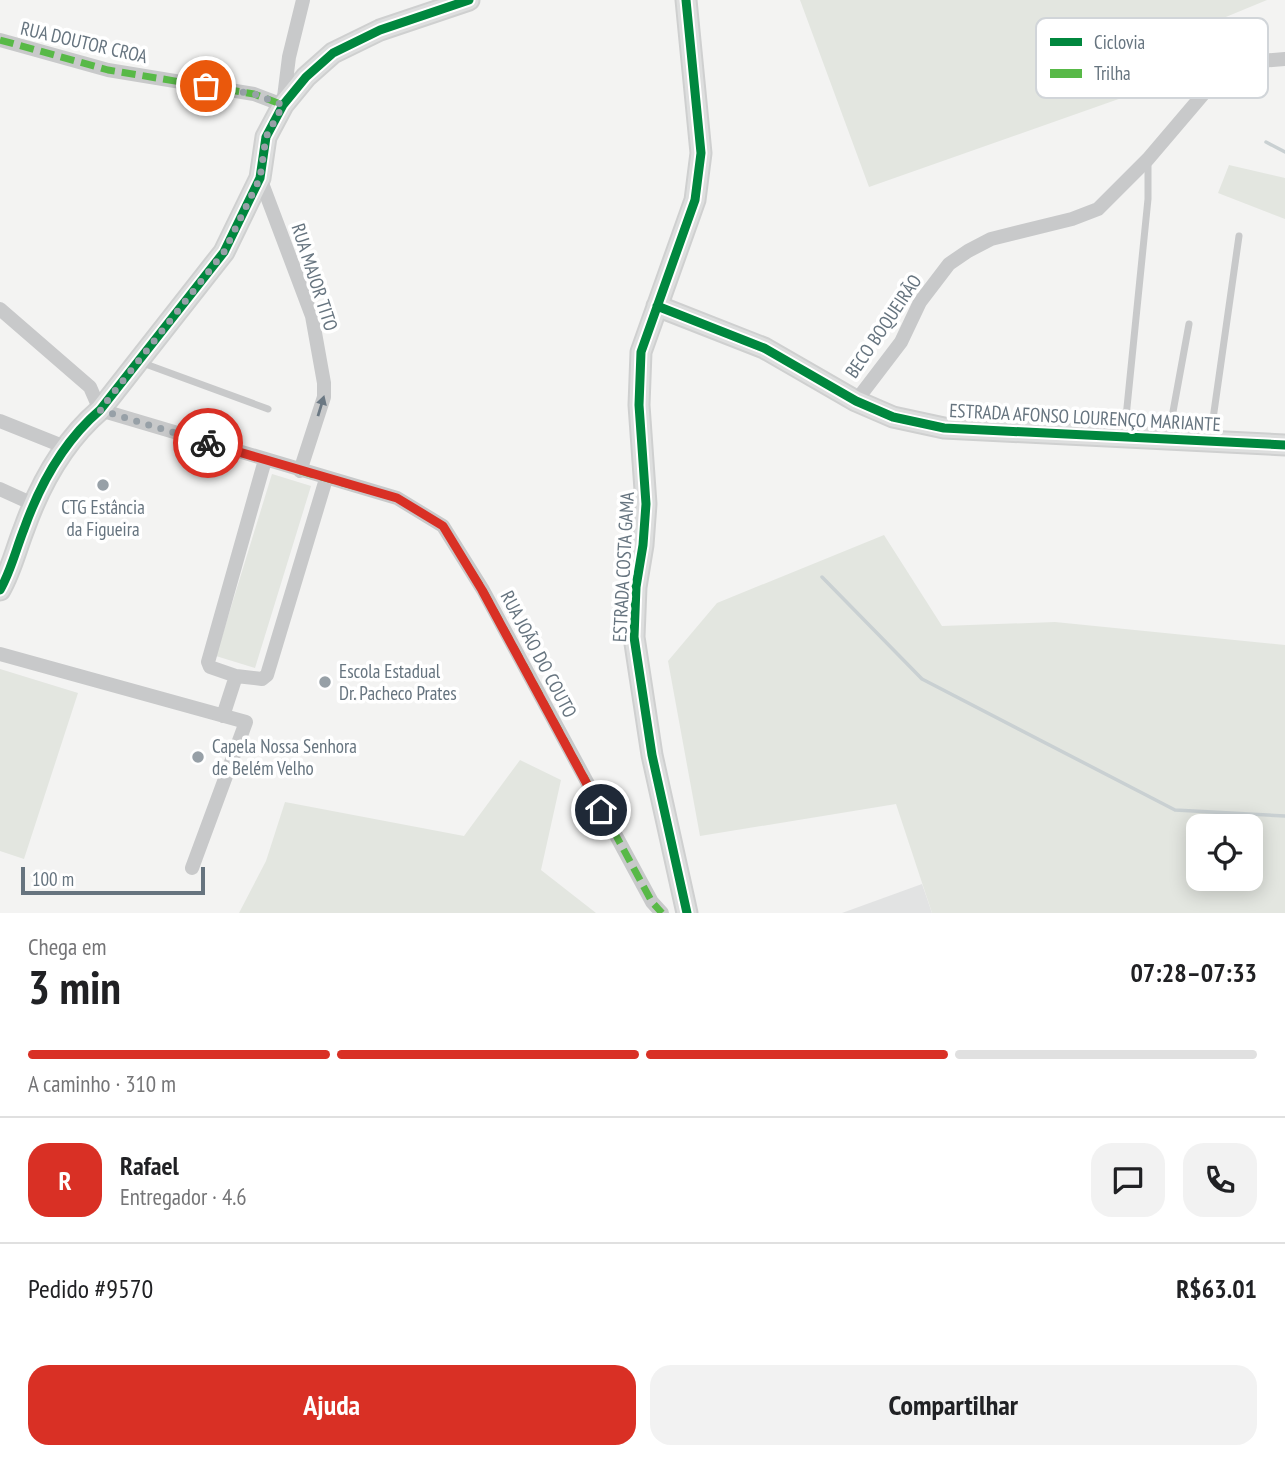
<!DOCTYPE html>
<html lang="pt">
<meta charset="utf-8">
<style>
body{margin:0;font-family:"PT Sans Narrow",sans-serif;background:#f2f2f2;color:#202124;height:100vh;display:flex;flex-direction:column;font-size:26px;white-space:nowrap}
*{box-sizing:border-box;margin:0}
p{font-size:23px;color:#757577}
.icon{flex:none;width:38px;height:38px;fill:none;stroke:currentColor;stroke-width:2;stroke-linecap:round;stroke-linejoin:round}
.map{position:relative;height:913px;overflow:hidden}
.details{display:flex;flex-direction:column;background:#fff;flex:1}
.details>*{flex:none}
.controls{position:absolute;left:1186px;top:814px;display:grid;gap:14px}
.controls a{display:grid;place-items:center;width:77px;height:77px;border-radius:14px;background:#fff;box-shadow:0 4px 18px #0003;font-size:35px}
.scale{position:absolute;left:21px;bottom:18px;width:184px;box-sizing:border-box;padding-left:7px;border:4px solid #66747f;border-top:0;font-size:19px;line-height:24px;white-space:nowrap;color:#66747f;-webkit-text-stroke:5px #fff;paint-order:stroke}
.pin{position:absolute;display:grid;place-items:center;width:60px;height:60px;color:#fff;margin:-30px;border:4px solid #fff;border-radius:50%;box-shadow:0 2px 7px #0007}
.courier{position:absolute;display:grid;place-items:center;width:70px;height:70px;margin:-35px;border:5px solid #d93025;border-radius:50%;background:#fff;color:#222;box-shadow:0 2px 9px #0007}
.overview em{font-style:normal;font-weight:700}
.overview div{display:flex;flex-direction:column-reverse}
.overview{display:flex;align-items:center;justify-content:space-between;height:119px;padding:0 28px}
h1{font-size:46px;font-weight:700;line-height:52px}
.bar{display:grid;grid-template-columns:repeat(4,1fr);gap:10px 7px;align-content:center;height:84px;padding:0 28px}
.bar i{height:9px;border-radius:5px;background:#e0e0e0}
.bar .on{background:#d93025}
.bar p{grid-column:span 4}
.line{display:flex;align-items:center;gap:18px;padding:0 28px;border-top:2px solid #e0e0e0}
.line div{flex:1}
.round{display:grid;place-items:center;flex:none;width:74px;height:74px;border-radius:21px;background:#f2f2f2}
.button{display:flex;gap:14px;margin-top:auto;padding:14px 28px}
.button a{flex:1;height:80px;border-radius:21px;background:#d93025;color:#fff;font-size:28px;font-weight:700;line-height:80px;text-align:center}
.button a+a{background:#f2f2f2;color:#202124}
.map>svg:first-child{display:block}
</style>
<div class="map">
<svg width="1285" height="913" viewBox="0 0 1285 913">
<rect width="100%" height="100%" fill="#f3f3f2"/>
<path fill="#e2e3e3" d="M922 884 932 913H842Z"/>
<path fill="#e3e6e0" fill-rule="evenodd" d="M800 0H1267L1221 19 1147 89 869 187Z
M1229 165 1285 178V219L1218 193Z
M272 474 311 486 255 668 216 656Z
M884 535 942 626 1055 622 1285 645V913H932L896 804 700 836 668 661 717 603ZM1199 826H1251V878H1199Z
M0 669 78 693 24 859 0 851Z
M520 760 561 780 541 870 596 913H239L266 861 285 802 464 836Z"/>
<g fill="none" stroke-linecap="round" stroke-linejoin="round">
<path stroke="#c9d0d2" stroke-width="3.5" d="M1266 142 1285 152
M822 577 922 679 1175 810 1285 816"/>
<g stroke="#cfd0d0" stroke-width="23">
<path id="secondary" d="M686 0 701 153 695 200 641 352 639 405 646 504 643 545 636 587 634 637 652 755 687 913
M657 306 764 348 856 401 893 417 944 428 1285 445
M0 590C11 571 16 549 24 529 40 484 64 441 100 410L224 252 260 178 266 137 283 105 306 77 333 53 380 30 469 0"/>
</g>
<path stroke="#c8c9ca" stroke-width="7" d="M140 362 268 409
M1124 437 1148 199V159
M1168 439 1189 324
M1210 440 1239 236"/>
<path stroke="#c8c9ca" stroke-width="14" d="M0 40 108 70 254 94 283 105 289 57 303 0
M260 178 312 316 324 383V397L300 471
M0 309 90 387 100 410 397 498 443 526 483 590 652 902 662 913
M856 401 901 342 920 302 949 264 968 251 991 239 1072 219 1098 209 1148 159 1211 85 1246 62 1285 59
M0 421 65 447
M0 489 33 504
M0 654 246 722 192 868
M236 676 210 667 208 662 265 460
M223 716 236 676 262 679 267 675 326 479"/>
<use href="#secondary" stroke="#dddede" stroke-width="19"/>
<path stroke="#58b947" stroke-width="7" stroke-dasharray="14 7" stroke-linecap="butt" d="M0 40 108 70 254 94 283 105
M300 471 397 498 443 526 483 590 652 902 662 913"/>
<g stroke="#fff" stroke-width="13">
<path id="cycleway" d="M686 0 701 153 695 200 641 352 639 405 646 504 643 545 636 587 634 637 652 755 687 913
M657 306 764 348 856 401 893 417 944 428 1285 445
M0 590C11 571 16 549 24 529 40 484 64 441 100 410L224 252 260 178 266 137 283 105 306 77 333 53 380 30 469 0"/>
</g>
<use href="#cycleway" stroke="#00873e" stroke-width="9"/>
</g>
<defs><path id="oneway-solid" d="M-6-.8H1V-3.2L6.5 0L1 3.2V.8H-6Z" transform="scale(1.75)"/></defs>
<use fill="#6b7883" href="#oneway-solid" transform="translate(321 406) rotate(-73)"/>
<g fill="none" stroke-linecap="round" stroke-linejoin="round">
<path stroke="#97a0a7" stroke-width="7" stroke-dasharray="0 12.6" d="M206 86 254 94 283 105 266 137 260 178 224 252 100 410 208 443"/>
<path stroke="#d93025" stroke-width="9" d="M208 443 397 498 443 526 482 590 601 810"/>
</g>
<g fill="#97a0a7" stroke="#fff" stroke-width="2.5">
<circle cx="103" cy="485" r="7"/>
<circle cx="325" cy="682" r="7"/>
<circle cx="198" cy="757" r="7"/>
</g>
<g text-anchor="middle" stroke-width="7" stroke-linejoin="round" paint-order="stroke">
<g font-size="19" fill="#66747f" stroke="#fff">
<text transform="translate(84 42) rotate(13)" y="7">RUA DOUTOR CROA</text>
<text transform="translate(315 277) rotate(72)" y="7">RUA MAJOR TITO</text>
<text transform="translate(883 326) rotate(-56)" y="7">BECO BOQUEIRÃO</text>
<text transform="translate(1085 417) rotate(3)" y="7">ESTRADA AFONSO LOURENÇO MARIANTE</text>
<text transform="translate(623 567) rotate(-87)" y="7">ESTRADA COSTA GAMA</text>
<text transform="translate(539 654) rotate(62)" y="7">RUA JOÃO DO COUTO</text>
</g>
<g font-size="19" fill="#66747f" stroke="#fff" text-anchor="start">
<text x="103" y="514" text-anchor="middle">CTG Estância<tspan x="103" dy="22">da Figueira</tspan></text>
<text x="339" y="678">Escola Estadual<tspan x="339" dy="22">Dr. Pacheco Prates</tspan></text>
<text x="212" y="753">Capela Nossa Senhora<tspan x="212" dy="22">de Belém Velho</tspan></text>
</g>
</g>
<rect x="1036" y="18" width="232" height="80" rx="10" fill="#fff" stroke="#d1d5d9" stroke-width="2"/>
<rect x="1050" y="38" width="32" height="8" fill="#00873e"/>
<rect x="1050" y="69" width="32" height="9" fill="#58b947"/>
<g font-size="19" fill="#66747f">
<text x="1094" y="49">Ciclovia</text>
<text x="1094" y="80">Trilha</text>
</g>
</svg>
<div class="controls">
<a><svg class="icon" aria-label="locate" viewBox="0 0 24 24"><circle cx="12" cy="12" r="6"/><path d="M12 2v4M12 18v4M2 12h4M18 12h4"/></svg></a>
</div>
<div class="scale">100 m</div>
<div class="pin" style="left:206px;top:86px;background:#ea580c"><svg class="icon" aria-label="bag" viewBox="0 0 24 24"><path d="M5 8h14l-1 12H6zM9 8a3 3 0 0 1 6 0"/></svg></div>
<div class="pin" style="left:601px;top:810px;background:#1f2937"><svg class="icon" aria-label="home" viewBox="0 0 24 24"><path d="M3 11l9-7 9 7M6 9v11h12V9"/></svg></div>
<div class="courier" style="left:208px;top:443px"><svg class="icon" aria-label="bike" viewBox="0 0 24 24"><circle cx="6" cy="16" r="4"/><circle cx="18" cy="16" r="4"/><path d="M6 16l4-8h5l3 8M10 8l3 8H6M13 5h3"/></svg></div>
</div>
<section class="details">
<div class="overview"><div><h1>3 min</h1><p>Chega em</p></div><em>07:28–07:33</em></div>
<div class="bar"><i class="on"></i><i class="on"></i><i class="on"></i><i></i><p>A caminho · 310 m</p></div>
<div class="line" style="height:126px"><b class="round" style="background:#d93025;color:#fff">R</b><div><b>Rafael</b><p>Entregador · 4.6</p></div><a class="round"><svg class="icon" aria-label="chat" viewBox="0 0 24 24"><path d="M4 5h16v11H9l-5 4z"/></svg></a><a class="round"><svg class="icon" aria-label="phone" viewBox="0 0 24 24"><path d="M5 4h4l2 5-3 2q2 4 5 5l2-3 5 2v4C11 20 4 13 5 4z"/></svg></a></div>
<div class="line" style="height:91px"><div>Pedido #9570</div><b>R$63.01</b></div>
<div class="button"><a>Ajuda</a><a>Compartilhar</a></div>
</section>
